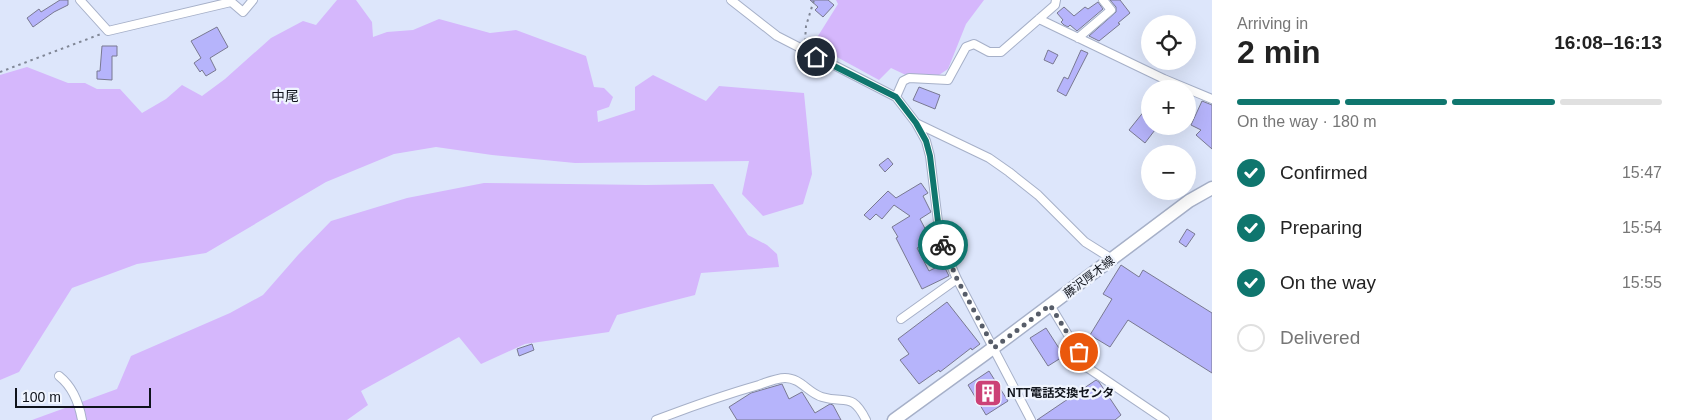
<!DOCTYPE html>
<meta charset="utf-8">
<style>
body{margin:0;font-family:Helvetica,"Noto Sans JP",sans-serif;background:#f6f6f6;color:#222;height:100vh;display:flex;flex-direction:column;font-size:19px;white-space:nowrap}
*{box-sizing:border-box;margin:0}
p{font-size:16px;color:#767676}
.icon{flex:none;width:28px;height:28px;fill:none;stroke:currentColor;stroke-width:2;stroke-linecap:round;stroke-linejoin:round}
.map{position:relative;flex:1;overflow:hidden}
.panel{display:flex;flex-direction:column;background:#fff;width:475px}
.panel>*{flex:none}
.buttons{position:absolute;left:1141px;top:15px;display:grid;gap:10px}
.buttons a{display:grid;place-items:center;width:55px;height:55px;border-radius:50%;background:#fff;box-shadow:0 5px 20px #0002;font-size:25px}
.scale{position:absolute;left:15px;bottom:12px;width:136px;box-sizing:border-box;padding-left:5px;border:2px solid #0f131b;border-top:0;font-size:14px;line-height:18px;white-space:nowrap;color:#0f131b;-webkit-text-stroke:4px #eff4fe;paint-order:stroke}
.pin{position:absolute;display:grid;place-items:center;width:42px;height:42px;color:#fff;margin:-21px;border:2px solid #fff;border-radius:50%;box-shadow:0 1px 5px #0007}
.courier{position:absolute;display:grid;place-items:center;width:50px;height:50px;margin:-25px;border:4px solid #0f766e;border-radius:50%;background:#fff;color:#222;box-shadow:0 1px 6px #0007}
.overview em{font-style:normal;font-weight:800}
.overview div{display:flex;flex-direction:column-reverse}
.overview{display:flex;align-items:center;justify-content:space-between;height:85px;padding:0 25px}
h1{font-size:32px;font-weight:800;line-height:38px}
.bar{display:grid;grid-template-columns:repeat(4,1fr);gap:8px 5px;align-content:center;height:60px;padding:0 25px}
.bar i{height:6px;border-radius:4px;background:#e0e0e0}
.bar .selected{background:#0f766e}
.bar p{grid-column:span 4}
ol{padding:0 25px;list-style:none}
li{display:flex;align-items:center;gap:15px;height:55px}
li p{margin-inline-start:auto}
li .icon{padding:5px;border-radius:50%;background:#0f766e;color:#fff;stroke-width:4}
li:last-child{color:#767676}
li i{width:28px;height:28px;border:2px solid #e0e0e0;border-radius:50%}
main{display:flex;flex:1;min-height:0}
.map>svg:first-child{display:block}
</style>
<main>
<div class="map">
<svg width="1212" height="420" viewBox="0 0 1212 420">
<rect width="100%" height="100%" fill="#dde6fb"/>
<path fill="#d5b7fc" d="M337 0H356L372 22 373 37 387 32 413 30 439 19 490 33 516 30 586 56 594 87 604 88 613 97 609 107 597 111 598 122 635 110V87L653 75 706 101 719 86 804 93 812 174 803 204 763 216 742 194 749 161 575 163 492 155 436 147 394 154 326 182 206 253 137 264 72 288 19 372 0 380V75L27 67 68 83H85L97 89H120L142 113 166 99 182 85 202 96 225 79 271 38 303 21 316 25Z
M836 0H984L966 24 948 69 933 79 908 76 891 68 879 80 813 44 838 4Z
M484 183 646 185 713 184 748 235 767 245 777 254 779 267 701 273 695 295 617 315 609 332 525 344 481 364 459 337 361 391 368 405 347 420H32L117 389 131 356 230 313 263 295 298 255 331 221 407 198Z"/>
<path fill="#b6b4fb" stroke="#797991" d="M60 0H68V5L54 12 33 27 27 18 39 9 41 12Z
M810 0H828L834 5 823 17 815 10 818 7Z
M1110 0H1120L1130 13 1118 23 1120 24 1099 41 1089 36 1116 12V7Z
M1098 2 1103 9 1077 31 1070 25 1068 27 1064 25 1061 22 1063 20 1057 13 1064 7 1074 16 1085 7 1088 9Z
M217 27 228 47 210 58 216 70 206 76 202 70 200 72 194 63 201 58 191 41Z
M102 46H117V56H112V80L97 79V71H100Z
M1048 50 1058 55 1053 64 1044 60Z
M1081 50 1088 53 1066 96 1057 91 1064 77 1068 79Z
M919 87 940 95 935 109 913 100Z
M1202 101 1212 105V149L1196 135 1201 130 1191 125Z
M1145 110 1150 114V126H1158L1145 143 1129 130Z
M888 158 893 164 885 172 879 165Z
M921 183 928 193 923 196 931 212 920 219 931 240 917 248 929 271 943 264 949 276 922 289 896 238 898 237 892 227 910 216 894 205 882 219 876 214 870 220 864 215 888 191 896 198Z
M1187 229 1195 234 1186 247 1179 242Z
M1121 265 1139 277 1143 270 1212 313V373L1128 320 1110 347 1090 335 1112 299 1103 294Z
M947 302 980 344 972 350 971 348 940 372 939 370 919 384 900 360 909 354 898 339Z
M1046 328 1064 356 1048 366 1030 338Z
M532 344 534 350 519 356 517 349Z
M989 371 1008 401 986 415 968 385Z
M1096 380 1099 382 1121 415 1115 420H1037Z
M782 384 789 399 802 392 815 413 830 404 833 405 841 420H737L729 407 751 393Z"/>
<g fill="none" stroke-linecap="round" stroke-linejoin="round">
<g stroke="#a6b0c8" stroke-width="10">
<path id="street" d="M80 0 108 31 231 2
M229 0 243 12 253 0
M731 0 777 36 896 97 916 123 926 141 930 156 939 230 945 252 957 279 1031 420
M1039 19 1164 79 1212 99
M1078 38 1111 10 1103 0
M896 97 903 81 909 78 948 80 966 47 974 44 989 52H1001L1055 5 1056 0
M916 123 989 158 1009 172 1038 195 1085 242 1112 259
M1050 305 1088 368 1165 420
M901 319 957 279
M59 376C73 387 79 403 82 420
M656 420C690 407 724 395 759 385 767 382 777 378 785 378 801 378 808 393 822 397 846 404 852 392 866 420"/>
</g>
<g stroke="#a6b0c8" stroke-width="15">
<path id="primary" d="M894 420 985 354 1189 201 1212 188"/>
</g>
<path stroke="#808796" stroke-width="2" stroke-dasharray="2.5 4" stroke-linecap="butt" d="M805 41 806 26 814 0
M0 72 101 34"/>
<use href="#street" stroke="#fff" stroke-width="8"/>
<use href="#primary" stroke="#fff" stroke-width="12"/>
</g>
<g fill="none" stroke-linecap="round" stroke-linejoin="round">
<path stroke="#575d69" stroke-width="5" stroke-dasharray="0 9" d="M943 245 957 279 994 348 1050 305 1079 352"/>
<path stroke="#0f766e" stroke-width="6" d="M816 57 896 97 916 123 926 141 930 156 939 230 943 245"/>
</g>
<defs>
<g id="building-square" transform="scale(1.4375)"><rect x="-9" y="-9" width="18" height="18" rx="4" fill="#cc4176" stroke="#eff4fe"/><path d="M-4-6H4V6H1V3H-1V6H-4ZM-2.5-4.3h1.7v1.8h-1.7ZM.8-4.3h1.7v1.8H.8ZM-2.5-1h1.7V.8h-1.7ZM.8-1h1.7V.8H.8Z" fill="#fff"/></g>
</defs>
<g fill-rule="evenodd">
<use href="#building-square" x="988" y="393"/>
</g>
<g text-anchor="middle" stroke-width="4.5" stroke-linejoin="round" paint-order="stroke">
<g font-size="12" fill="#0f131b" stroke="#eff4fe">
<text transform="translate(1089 277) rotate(-37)" y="4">藤沢厚木線</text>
</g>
<g font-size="12" font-weight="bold" fill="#0f131b" stroke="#eff4fe" text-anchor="start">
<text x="1007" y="397">NTT電話交換センタ</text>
</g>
<g font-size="14" fill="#0f131b" stroke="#eff4fe">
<text x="285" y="101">中尾</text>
</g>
</g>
</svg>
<div class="buttons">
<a><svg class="icon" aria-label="locate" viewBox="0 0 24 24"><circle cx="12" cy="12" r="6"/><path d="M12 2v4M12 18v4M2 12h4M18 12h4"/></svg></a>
<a>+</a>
<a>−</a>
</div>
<div class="scale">100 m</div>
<div class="pin" style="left:1079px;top:352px;background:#ea580c"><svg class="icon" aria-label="bag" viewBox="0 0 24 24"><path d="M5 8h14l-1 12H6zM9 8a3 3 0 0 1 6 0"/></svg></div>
<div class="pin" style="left:816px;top:57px;background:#1f2937"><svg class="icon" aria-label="home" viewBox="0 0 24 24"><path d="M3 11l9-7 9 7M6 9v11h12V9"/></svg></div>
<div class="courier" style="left:943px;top:245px"><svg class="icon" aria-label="bike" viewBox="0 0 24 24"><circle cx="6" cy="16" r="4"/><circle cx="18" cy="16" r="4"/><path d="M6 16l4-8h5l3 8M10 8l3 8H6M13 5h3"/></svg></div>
</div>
<section class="panel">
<div class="overview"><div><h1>2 min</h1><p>Arriving in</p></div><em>16:08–16:13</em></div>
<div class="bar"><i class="selected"></i><i class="selected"></i><i class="selected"></i><i></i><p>On the way · 180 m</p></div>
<ol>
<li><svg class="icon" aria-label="check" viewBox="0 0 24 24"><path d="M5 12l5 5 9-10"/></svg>Confirmed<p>15:47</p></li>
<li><svg class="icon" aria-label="check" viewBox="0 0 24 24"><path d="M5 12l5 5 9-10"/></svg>Preparing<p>15:54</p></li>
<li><svg class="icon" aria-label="check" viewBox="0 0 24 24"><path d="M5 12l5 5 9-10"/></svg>On the way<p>15:55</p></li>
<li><i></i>Delivered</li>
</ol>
</section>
</main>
